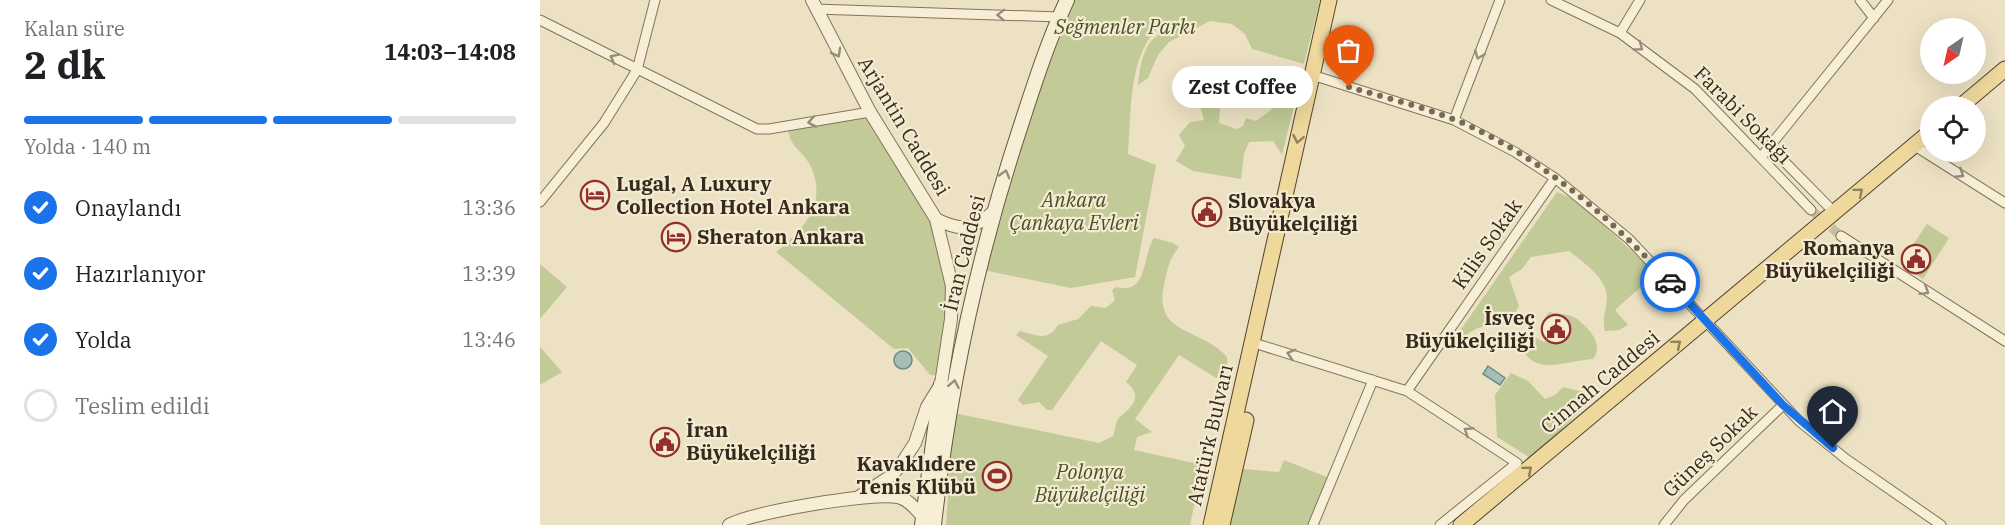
<!DOCTYPE html>
<html lang="tr">
<meta charset="utf-8">
<style>
body{margin:0;font-family:"IBM Plex Serif",serif;background:#f6f6f6;color:#202124;height:100vh;display:flex;flex-direction:column;font-size:22px;white-space:nowrap}
*{box-sizing:border-box;margin:0}
p{font-size:20px;color:#757577}
.icon{flex:none;width:33px;height:33px;fill:none;stroke:currentColor;stroke-width:2;stroke-linecap:round;stroke-linejoin:round}
.map{position:relative;flex:1;overflow:hidden}
.panel{display:flex;flex-direction:column;background:#fff;width:540px}
.panel>*{flex:none}
.needle{width:39px;rotate:214deg}
.tools{position:absolute;left:1380px;top:18px;display:grid;gap:12px}
.tools a{display:grid;place-items:center;width:66px;height:66px;border-radius:50%;background:#fff;box-shadow:0 6px 24px #0002;font-size:30px}
.pin{position:absolute;display:grid;place-items:center;width:51px;height:51px;color:#fff;margin:-62px -26px;border-radius:50% 50% 50% 0;rotate:-45deg;box-shadow:0 0 6px #0007}
.pin .icon{rotate:45deg}
.courier{position:absolute;display:grid;place-items:center;width:60px;height:60px;margin:-30px;border:4px solid #1a73e8;border-radius:50%;background:#fff;color:#222;box-shadow:0 2px 8px #0007}
.bubble{position:absolute;height:42px;border-radius:21px;background:#fff;box-shadow:0 6px 24px #0002;font-size:20px;font-weight:700;line-height:42px;text-align:center}
.summary em{font-style:normal;font-weight:700}
.summary div{display:flex;flex-direction:column-reverse}
.summary{display:flex;align-items:center;justify-content:space-between;height:102px;padding:0 24px}
h1{font-size:39px;font-weight:700;line-height:45px}
.bar{display:grid;grid-template-columns:repeat(4,1fr);gap:9px 6px;align-content:center;height:72px;padding:0 24px}
.bar i{height:8px;border-radius:4px;background:#e0e0e0}
.bar .active{background:#1a73e8}
.bar p{grid-column:span 4}
ol{padding:0 24px;list-style:none}
li{display:flex;align-items:center;gap:18px;height:66px}
li p{margin-inline-start:auto}
li .icon{padding:6px;border-radius:50%;background:#1a73e8;color:#fff;stroke-width:4}
li:last-child{color:#757577}
li i{width:33px;height:33px;border:3px solid #e0e0e0;border-radius:50%}
main{display:flex;flex:1;min-height:0}
.map>svg:first-child{display:block}
</style>
<main>
<section class="panel">
<div class="summary"><div><h1>2 dk</h1><p>Kalan süre</p></div><em>14:03–14:08</em></div>
<div class="bar"><i class="active"></i><i class="active"></i><i class="active"></i><i></i><p>Yolda · 140 m</p></div>
<ol>
<li><svg class="icon" aria-label="check" viewBox="0 0 24 24"><path d="M5 12l5 5 9-10"/></svg>Onaylandı<p>13:36</p></li>
<li><svg class="icon" aria-label="check" viewBox="0 0 24 24"><path d="M5 12l5 5 9-10"/></svg>Hazırlanıyor<p>13:39</p></li>
<li><svg class="icon" aria-label="check" viewBox="0 0 24 24"><path d="M5 12l5 5 9-10"/></svg>Yolda<p>13:46</p></li>
<li><i></i>Teslim edildi</li>
</ol>
</section>
<div class="map">
<svg width="1465" height="525" viewBox="0 0 1465 525">
<rect width="100%" height="100%" fill="#ece1c3"/>
<path fill="#c2ca97" d="M533 0H780L764 64 712 49 705 34 692 24 670 21 629 42 618 55 608 78 598 85C599 71 602 53 611 41 618 34 624 33 625 22 587 50 592 111 588 154L616 165 595 277 531 288 443 270 490 113Z
M663 72 682 75 679 123 697 129 703 126 706 118 716 121 731 110 744 76 761 78 742 155 733 141 709 142 704 154 701 179 653 171 636 161 645 146 639 135 650 122 664 120 657 95Z
M330 112 396 219 408 263 403 376 390 375 368 348 354 349 236 252C263 230 289 203 270 165 260 147 252 151 247 127Z
M1017 192 1036 200 1116 273 1075 310 1088 325 1079 330 1065 331C1062 319 1066 311 1067 298 1067 278 1043 262 1029 251L991 257 982 269 969 277 979 306C969 328 952 321 934 330 924 335 922 343 910 345Z
M1387 224 1409 238 1383 279 1360 264Z
M614 238 633 243 639 247C629 259 627 270 624 285 613 336 662 327 687 357 688 367 687 375 676 378L639 355 595 419 612 432 597 437 594 450 663 465 650 525H406L414 413 559 443 573 436C576 430 575 421 580 417 592 407 604 396 586 382L597 365 561 341 512 410H507L499 402 483 405 478 400 508 356 476 335 480 331C497 335 508 342 518 325L538 319 551 306 566 308 575 300 572 290 576 287C608 296 602 256 614 238Z
M0 264 27 287 0 319Z
M1009 312C1018 314 1030 314 1037 319 1050 329 1064 345 1053 359 1024 361 989 379 980 340L985 332 1004 342 1012 335 1001 330 1003 321Z
M0 347 22 372 0 385Z
M971 373 988 381 1005 399 1015 395 1023 387 1044 392 1051 400 992 459 957 437 955 395Z
M744 460 792 479 773 525H682L694 468 739 472Z"/>
<path fill="#a5bfb8" stroke="#6c8d86" stroke-width="1.5" d="M354 360a9 9 0 1 1 18 0a9 9 0 1 1-18 0Z
M948 366 965 378 960 385 943 374Z"/>
<g fill="none" stroke-linecap="round" stroke-linejoin="round">
<path stroke="#c8bca2" stroke-width="9" stroke-dasharray="9 4.5" stroke-linecap="butt" d="M1271 210 1301 236"/>
<g stroke="#85735a" stroke-width="11">
<path id="minor" d="M1011 0 1080 33 1155 89 1271 210
M1320 0 1334 18
M275 9 520 17
M0 20 217 129H229L330 112
M1080 33 1100 0
M772 75 914 120 975 152 1015 178 1089 239 1259 421 1306 459 1401 525
M914 120 960 0
M1375 146 1465 203
M1230 147 1295 213
M1221 157 1348 0
M0 202 64 123 97 70 115 0
M1301 236 1465 341
M714 343 867 391 977 463 900 525
M867 391 1015 178
M773 525 833 380
M1124 525 1144 500 1243 405"/>
</g>
<g stroke="#85735a" stroke-width="14">
<path id="tertiary" d="M272 0 330 112 396 219 412 286 411 319 401 384 387 407 375 443 360 466 351 476 317 498
M396 219C421 232 434 230 454 211
M189 525C213 512 331 492 358 497 368 499 376 509 383 517"/>
</g>
<g stroke="#67543e" stroke-width="16">
<path id="secondary" d="M382 525 401 384
M394 525C409 390 437 258 480 128 494 85 508 41 527 0"/>
</g>
<g stroke="#53412f" stroke-width="17">
<path id="primary" d="M1421 106 1465 69
M671 525 789 0
M682 525 706 420
M921 525 1390 132"/>
</g>
<use href="#minor" stroke="#f7eed6" stroke-width="9"/>
<use href="#tertiary" stroke="#f7eed6" stroke-width="12"/>
<use href="#secondary" stroke="#f7eed6" stroke-width="14"/>
<use href="#primary" stroke="#eed89c" stroke-width="15"/>
</g>
<defs><path id="oneway-chevron" d="M-2-3.5L2.5 0L-2 3.5" fill="none" stroke-width="1.6" stroke-linecap="round" stroke-linejoin="round" transform="scale(1.5)"/></defs>
<g stroke="#968c7a">
<use href="#oneway-chevron" transform="translate(461 15) rotate(-178)"/>
<use href="#oneway-chevron" transform="translate(1099 47) rotate(37)"/>
<use href="#oneway-chevron" transform="translate(297 53) rotate(61)"/>
<use href="#oneway-chevron" transform="translate(939 55) rotate(111)"/>
<use href="#oneway-chevron" transform="translate(74 58) rotate(-153)"/>
<use href="#oneway-chevron" transform="translate(272 122) rotate(170)"/>
<use href="#oneway-chevron" transform="translate(465 174) rotate(-74)"/>
<use href="#oneway-chevron" transform="translate(1420 174) rotate(33)"/>
<use href="#oneway-chevron" transform="translate(1385 291) rotate(32)"/>
<use href="#oneway-chevron" transform="translate(751 354) rotate(-163)"/>
<use href="#oneway-chevron" transform="translate(414 384) rotate(-79)"/>
<use href="#oneway-chevron" transform="translate(928 431) rotate(-147)"/>
</g>
<g stroke="#92815d">
<use href="#oneway-chevron" transform="translate(758 139) rotate(102)"/>
<use href="#oneway-chevron" transform="translate(1319 192) rotate(-40)"/>
<use href="#oneway-chevron" transform="translate(1137 344) rotate(-40)"/>
<use href="#oneway-chevron" transform="translate(988 470) rotate(-40)"/>
</g>
<g fill="none" stroke-linecap="round" stroke-linejoin="round">
<path stroke="#766a58" stroke-width="6" stroke-dasharray="0 10.8" d="M809 87C851 99 896 110 936 129 1011 166 1073 221 1130 282"/>
<path stroke="#1a73e8" stroke-width="8" d="M1130 282 1243 405 1293 448"/>
</g>
<defs>
<g id="hotel-ring" transform="scale(1.5)"><circle r="9.5" fill="#f4ebd2" stroke="#92302d" stroke-width="1.5"/><path d="M-6-4.5h1.5V1H6V5H4.5V3h-9V5H-6ZM-4 0a1.8 1.8 0 1 1 3.6 0ZM.5 0V-2.5h3Q6-2.5 6 0Z" fill="#92302d"/></g>
<g id="civic-ring" transform="scale(1.5)"><circle r="9.5" fill="#f4ebd2" stroke="#92302d" stroke-width="1.5"/><path d="M-.6-6.5H3V-4.5H.6V-3L4-1V1h2V6H-6V1h2V-1L-.6-3ZM-1.2 2.5V6h2.4V2.5Z" fill="#92302d"/></g>
<g id="stadium-ring" transform="scale(1.5)"><circle r="9.5" fill="#f4ebd2" stroke="#92302d" stroke-width="1.5"/><path d="M0-5a6.5 5 0 1 0 0 10a6.5 5 0 1 0 0-10ZM-3.5-1.8h7v3.6h-7Z" fill="#92302d"/></g>
</defs>
<g fill-rule="evenodd">
<use href="#hotel-ring" x="55" y="195"/>
<use href="#civic-ring" x="667" y="212"/>
<use href="#hotel-ring" x="136" y="237"/>
<use href="#civic-ring" x="1376" y="259"/>
<use href="#civic-ring" x="1016" y="329"/>
<use href="#civic-ring" x="125" y="442"/>
<use href="#stadium-ring" x="457" y="476"/>
</g>
<g text-anchor="middle" stroke-width="4.5" stroke-linejoin="round" paint-order="stroke">
<g font-size="20" font-style="italic" fill="#455125" stroke="#f4ebd2">
<text x="585" y="34">Seğmenler Parkı</text>
<text x="534" y="207">Ankara<tspan x="534" dy="23">Çankaya Evleri</tspan></text>
<text x="550" y="479">Polonya<tspan x="550" dy="23">Büyükelçiliği</tspan></text>
</g>
<g font-size="20" fill="#362a1e" stroke="#f4ebd2">
<text transform="translate(1203 115) rotate(45)" y="7">Farabi Sokağı</text>
<text transform="translate(364 126) rotate(59)" y="7">Arjantin Caddesi</text>
<text transform="translate(947 244) rotate(-55)" y="7">Kilis Sokak</text>
<text transform="translate(424 253) rotate(-76)" y="7">İran Caddesi</text>
<text transform="translate(1060 382) rotate(-40)" y="7">Cinnah Caddesi</text>
<text transform="translate(670 435) rotate(-77)" y="7">Atatürk Bulvarı</text>
<text transform="translate(1170 451) rotate(-44)" y="7">Güneş Sokak</text>
</g>
<g font-size="20" font-weight="bold" fill="#362a1e" stroke="#f4ebd2" text-anchor="start">
<text x="76" y="191">Lugal, A Luxury<tspan x="76" dy="23">Collection Hotel Ankara</tspan></text>
<text x="688" y="208">Slovakya<tspan x="688" dy="23">Büyükelçiliği</tspan></text>
<text x="157" y="244">Sheraton Ankara</text>
<text x="1355" y="255" text-anchor="end">Romanya<tspan x="1355" dy="23">Büyükelçiliği</tspan></text>
<text x="995" y="325" text-anchor="end">İsveç<tspan x="995" dy="23">Büyükelçiliği</tspan></text>
<text x="146" y="437">İran<tspan x="146" dy="23">Büyükelçiliği</tspan></text>
<text x="436" y="471" text-anchor="end">Kavaklıdere<tspan x="436" dy="23">Tenis Klübü</tspan></text>
</g>
</g>
</svg>
<div class="tools">
<a><svg class="needle" viewBox="-14 -14 28 28"><path d="M0-13l5 13h-10z" fill="#e53935"/><path d="M0 13l5-13h-10z" fill="#757577"/></svg></a>
<a><svg class="icon" aria-label="locate" viewBox="0 0 24 24"><circle cx="12" cy="12" r="6"/><path d="M12 2v4M12 18v4M2 12h4M18 12h4"/></svg></a>
</div>
<div class="pin" style="left:809px;top:87px;background:#ea580c"><svg class="icon" aria-label="bag" viewBox="0 0 24 24"><path d="M5 8h14l-1 12H6zM9 8a3 3 0 0 1 6 0"/></svg></div>
<div class="pin" style="left:1293px;top:448px;background:#1f2937"><svg class="icon" aria-label="home" viewBox="0 0 24 24"><path d="M3 11l9-7 9 7M6 9v11h12V9"/></svg></div>
<div class="courier" style="left:1130px;top:282px"><svg class="icon" aria-label="car" viewBox="0 0 24 24"><path d="M5 17H2v-5l4-1 3-4h7l3 4 3 1v5h-3M9 17h6M6 11h13"/><circle cx="7" cy="17" r="2"/><circle cx="17" cy="17" r="2"/></svg></div>
<div class="bubble" style="left:632px;top:66px;width:141px">Zest Coffee</div>
</div>
</main>
